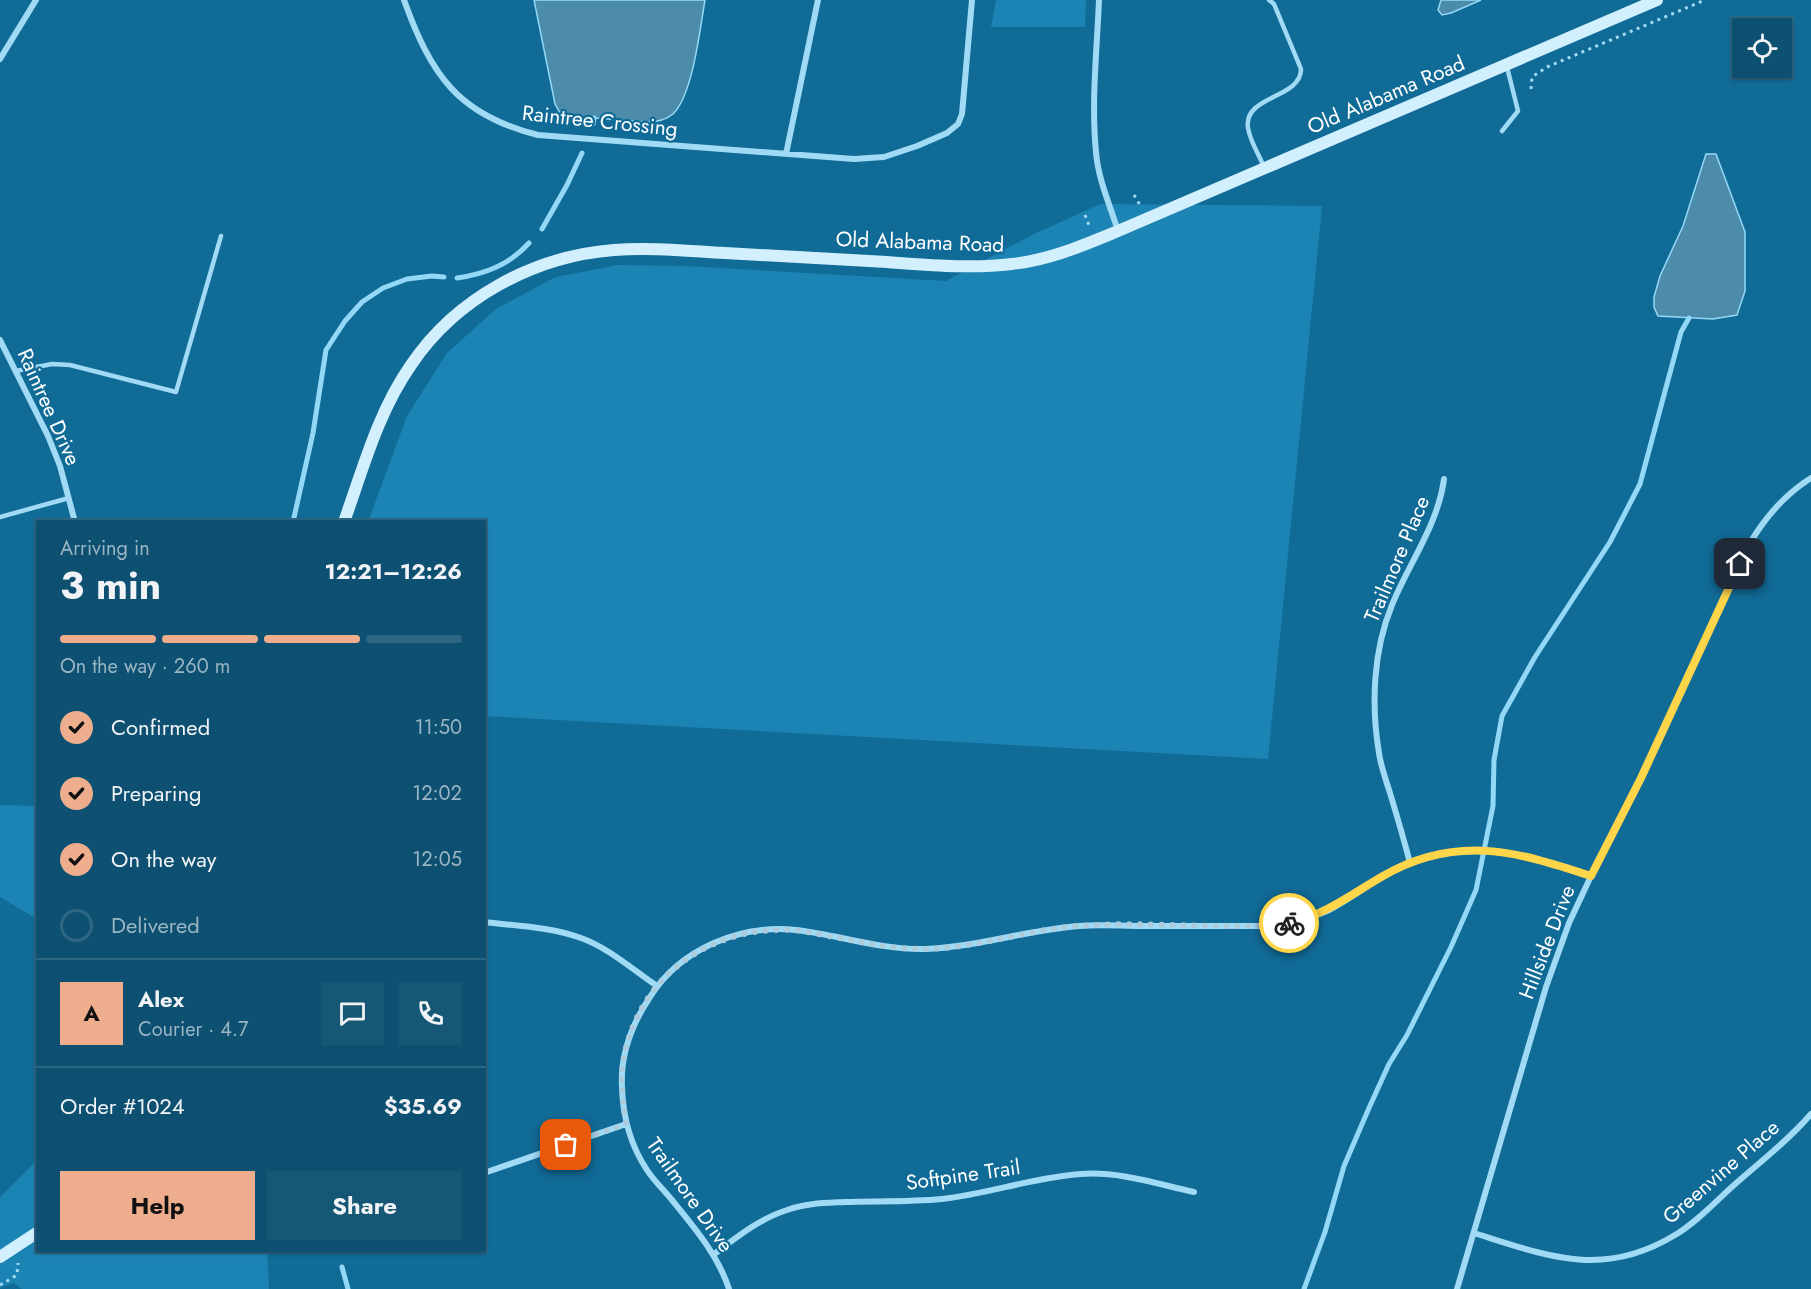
<!DOCTYPE html>
<meta charset="utf-8">
<style>
body{margin:0;font-family:Jost,sans-serif;background:#165776;color:#f1f3f6;height:100vh;display:flex;flex-direction:column;font-size:22px;white-space:nowrap}
*{box-sizing:border-box;margin:0}
p{font-size:20px;color:#9ab5c3}
.icon{flex:none;width:33px;height:33px;fill:none;stroke:currentColor;stroke-width:2;stroke-linecap:round;stroke-linejoin:round}
.map{position:relative;flex:1;overflow:hidden}
.side{position:absolute;left:36px;top:520px;width:450px;height:732px;display:flex;flex-direction:column;background:#0d5071;border-radius:0px;box-shadow:0 2px 4px #0004,0 0 0 2px #2d6784}
.side>*{flex:none}
.buttons{position:absolute;left:1732px;top:18px;display:grid;gap:12px}
.buttons a{display:grid;place-items:center;width:60px;height:60px;border-radius:0px;background:#0d5071;box-shadow:0 2px 4px #0004,0 0 0 2px #2d6784;font-size:30px}
.pin{position:absolute;display:grid;place-items:center;width:51px;height:51px;color:#fff;margin:-26px;border-radius:12px;box-shadow:0 3px 9px #0006}
.courier{position:absolute;display:grid;place-items:center;width:60px;height:60px;margin:-30px;border:4px solid #ffd54a;border-radius:50%;background:#fff;color:#222;box-shadow:0 2px 8px #0007}
.headline em{font-style:normal;font-weight:700}
.headline div{display:flex;flex-direction:column-reverse}
.headline{display:flex;align-items:center;justify-content:space-between;height:102px;padding:0 24px}
h1{font-size:39px;font-weight:700;line-height:45px}
.bar{display:grid;grid-template-columns:repeat(4,1fr);gap:9px 6px;align-content:center;height:72px;padding:0 24px}
.bar i{height:8px;border-radius:4px;background:#2d6784}
.bar .current{background:#eead8d}
.bar p{grid-column:span 4}
.line{display:flex;align-items:center;gap:15px;padding:0 24px;border-top:2px solid #2d6784}
.line div{flex:1}
.round{display:grid;place-items:center;flex:none;width:63px;height:63px;border-radius:0px;background:#165776}
ol{padding:0 24px;list-style:none}
li{display:flex;align-items:center;gap:18px;height:66px}
li p{margin-inline-start:auto}
li .icon{padding:6px;border-radius:50%;background:#eead8d;color:#111;stroke-width:4}
li:last-child{color:#9ab5c3}
li i{width:33px;height:33px;border:3px solid #2d6784;border-radius:50%}
.cta{display:flex;gap:12px;margin-top:auto;padding:12px 24px}
.cta a{flex:1;height:69px;border-radius:0px;background:#eead8d;color:#111;font-size:24px;font-weight:700;line-height:69px;text-align:center}
.cta a+a{background:#165776;color:#f1f3f6}
.map>svg:first-child{display:block}
</style>
<div class="map">
<svg width="1811" height="1289" viewBox="0 0 1811 1289">
<rect width="100%" height="100%" fill="#116b97"/>
<path fill="#1c84b4" d="M996 0H1086L1085 27H991Z
M1100 204 1322 206 1268 759 485 716 484 522H368L407 416 447 353 496 309 556 277 618 265 685 266 946 281 1030 236Z
M0 805 37 806V919L0 897Z
M37 1160 38 1251H267L269 1289H22L13 1283 0 1288V1197Z"/>
<path fill="#4c8caa" stroke="#93d9f7" stroke-width="1.5" d="M534 0H705C700 28 693 95 673 114 666 120 656 122 647 122L567 116 560 113 555 104Z
M1441 0H1481L1451 13 1442 15 1438 10Z
M1706 154H1716L1745 232V291L1737 315 1713 319 1658 316 1654 307V297L1660 276 1683 226Z"/>
<g fill="none" stroke-linecap="round" stroke-linejoin="round">
<path stroke="#93d9f7" stroke-width="5" d="M593 124 594 118
M542 229 567 185 582 153
M457 278C485 274 509 265 529 243
M293 522 313 433 326 350 345 321 362 302 383 288 407 279 432 276 444 277
M342 1267 348 1289
M1304 1289 1325 1232 1344 1166 1369 1108 1389 1064 1407 1035 1451 947 1476 890 1493 806 1494 760 1502 716 1535 657 1610 542 1640 484 1681 332 1689 318"/>
<path stroke="#a1daf4" stroke-width="3" stroke-dasharray="3 4.5" stroke-linecap="butt" d="M1531 89 1532 77 1547 67 1705 0
M1134 195 1140 205
M1085 215 1090 228
M0 1285 17 1275 18 1263"/>
<path stroke="#a1daf4" stroke-width="4.5" d="M1502 131 1518 111 1507 67
M1264 167C1259 155 1250 141 1248 128 1243 95 1301 99 1301 69L1274 4 1269 0
M16 371 52 364 70 365 176 392 221 236
M0 517 69 498"/>
<path stroke="#a1daf4" stroke-width="6" d="M404 0C431 75 458 115 538 135L854 159 884 157 917 146 947 133 958 124 962 114 972 0
M1099 0C1097 50 1091 102 1096 152 1098 179 1110 205 1118 231
M0 59 36 0
M786 154 818 0
M0 340 48 436 60 466 75 522
M1410 863C1404 840 1397 816 1390 793 1386 780 1381 767 1379 753 1371 705 1373 651 1392 605 1409 563 1438 525 1444 479
M484 922C517 926 551 927 581 938 609 948 633 970 657 986
M484 1173 626 1124
M1474 1233C1547 1256 1603 1279 1675 1235 1697 1222 1715 1202 1734 1185 1760 1162 1789 1140 1811 1114
M713 1255C737 1237 759 1219 787 1210 806 1203 826 1203 845 1202 877 1201 910 1202 942 1199 989 1194 1034 1177 1081 1174 1119 1171 1157 1184 1194 1192
M729 1289C718 1255 694 1227 672 1200 664 1190 654 1181 647 1170 631 1146 623 1117 622 1088 620 1055 632 1024 650 997 680 949 740 924 796 930 839 935 881 950 925 949 977 947 1027 930 1079 926 1099 924 1121 926 1141 926 1180 926 1219 926 1258 926 1282 924 1306 921 1329 910 1348 900 1365 887 1383 876 1456 835 1516 851 1591 876
M1457 1289 1546 987 1569 923 1591 876 1641 778 1750 543C1766 516 1784 495 1811 478"/>
<path stroke="#d1effd" stroke-width="12" d="M344 522C363 469 378 412 411 365 456 298 534 256 614 250 651 247 688 251 725 253 779 256 833 259 887 262 929 265 971 269 1012 264 1050 260 1084 245 1118 231L1657 0
M0 1257 38 1232"/>
</g>
<g fill="none" stroke-linecap="round" stroke-linejoin="round">
<path stroke="#accbdb" stroke-width="6" stroke-dasharray="0 10.8" d="M566 1145 626 1124C623 1100 619 1076 625 1052 643 972 714 926 793 930 805 931 817 934 829 936 860 942 891 949 923 949 976 949 1028 929 1080 926 1128 922 1178 926 1226 926 1246 926 1269 927 1289 923"/>
<path stroke="#ffd54a" stroke-width="8" d="M1289 923C1327 914 1350 895 1383 876 1456 834 1516 851 1591 876L1641 778 1740 564"/>
</g>
<g text-anchor="middle" stroke-width="4.5" stroke-linejoin="round" paint-order="stroke">
<g font-size="21" fill="#fff" stroke="#116b97">
<text transform="translate(1386 95) rotate(-23)" y="7">Old Alabama Road</text>
<text transform="translate(600 121) rotate(6)" y="7">Raintree Crossing</text>
<text transform="translate(920 242) rotate(2)" y="7">Old Alabama Road</text>
<text transform="translate(49 407) rotate(66)" y="7">Raintree Drive</text>
<text transform="translate(1397 559) rotate(-67)" y="7">Trailmore Place</text>
<text transform="translate(1547 942) rotate(-69)" y="7">Hillside Drive</text>
<text transform="translate(1721 1172) rotate(-41)" y="7">Greenvine Place</text>
<text transform="translate(963 1175) rotate(-8)" y="7">Softpine Trail</text>
<text transform="translate(690 1195) rotate(55)" y="7">Trailmore Drive</text>
</g>
</g>
</svg>
<div class="buttons">
<a><svg class="icon" aria-label="locate" viewBox="0 0 24 24"><circle cx="12" cy="12" r="6"/><path d="M12 2v4M12 18v4M2 12h4M18 12h4"/></svg></a>
</div>
<div class="pin" style="left:566px;top:1145px;background:#ea580c"><svg class="icon" aria-label="bag" viewBox="0 0 24 24"><path d="M5 8h14l-1 12H6zM9 8a3 3 0 0 1 6 0"/></svg></div>
<div class="pin" style="left:1740px;top:564px;background:#1f2937"><svg class="icon" aria-label="home" viewBox="0 0 24 24"><path d="M3 11l9-7 9 7M6 9v11h12V9"/></svg></div>
<div class="courier" style="left:1289px;top:923px"><svg class="icon" aria-label="bike" viewBox="0 0 24 24"><circle cx="6" cy="16" r="4"/><circle cx="18" cy="16" r="4"/><path d="M6 16l4-8h5l3 8M10 8l3 8H6M13 5h3"/></svg></div>
<section class="side">
<div class="headline"><div><h1>3 min</h1><p>Arriving in</p></div><em>12:21–12:26</em></div>
<div class="bar"><i class="current"></i><i class="current"></i><i class="current"></i><i></i><p>On the way · 260 m</p></div>
<ol>
<li><svg class="icon" aria-label="check" viewBox="0 0 24 24"><path d="M5 12l5 5 9-10"/></svg>Confirmed<p>11:50</p></li>
<li><svg class="icon" aria-label="check" viewBox="0 0 24 24"><path d="M5 12l5 5 9-10"/></svg>Preparing<p>12:02</p></li>
<li><svg class="icon" aria-label="check" viewBox="0 0 24 24"><path d="M5 12l5 5 9-10"/></svg>On the way<p>12:05</p></li>
<li><i></i>Delivered</li>
</ol>
<div class="line" style="height:108px"><b class="round" style="background:#eead8d;color:#111">A</b><div><b>Alex</b><p>Courier · 4.7</p></div><a class="round"><svg class="icon" aria-label="chat" viewBox="0 0 24 24"><path d="M4 5h16v11H9l-5 4z"/></svg></a><a class="round"><svg class="icon" aria-label="phone" viewBox="0 0 24 24"><path d="M5 4h4l2 5-3 2q2 4 5 5l2-3 5 2v4C11 20 4 13 5 4z"/></svg></a></div>
<div class="line" style="height:78px"><div>Order #1024</div><b>$35.69</b></div>
<div class="cta"><a>Help</a><a>Share</a></div>
</section>
</div>
